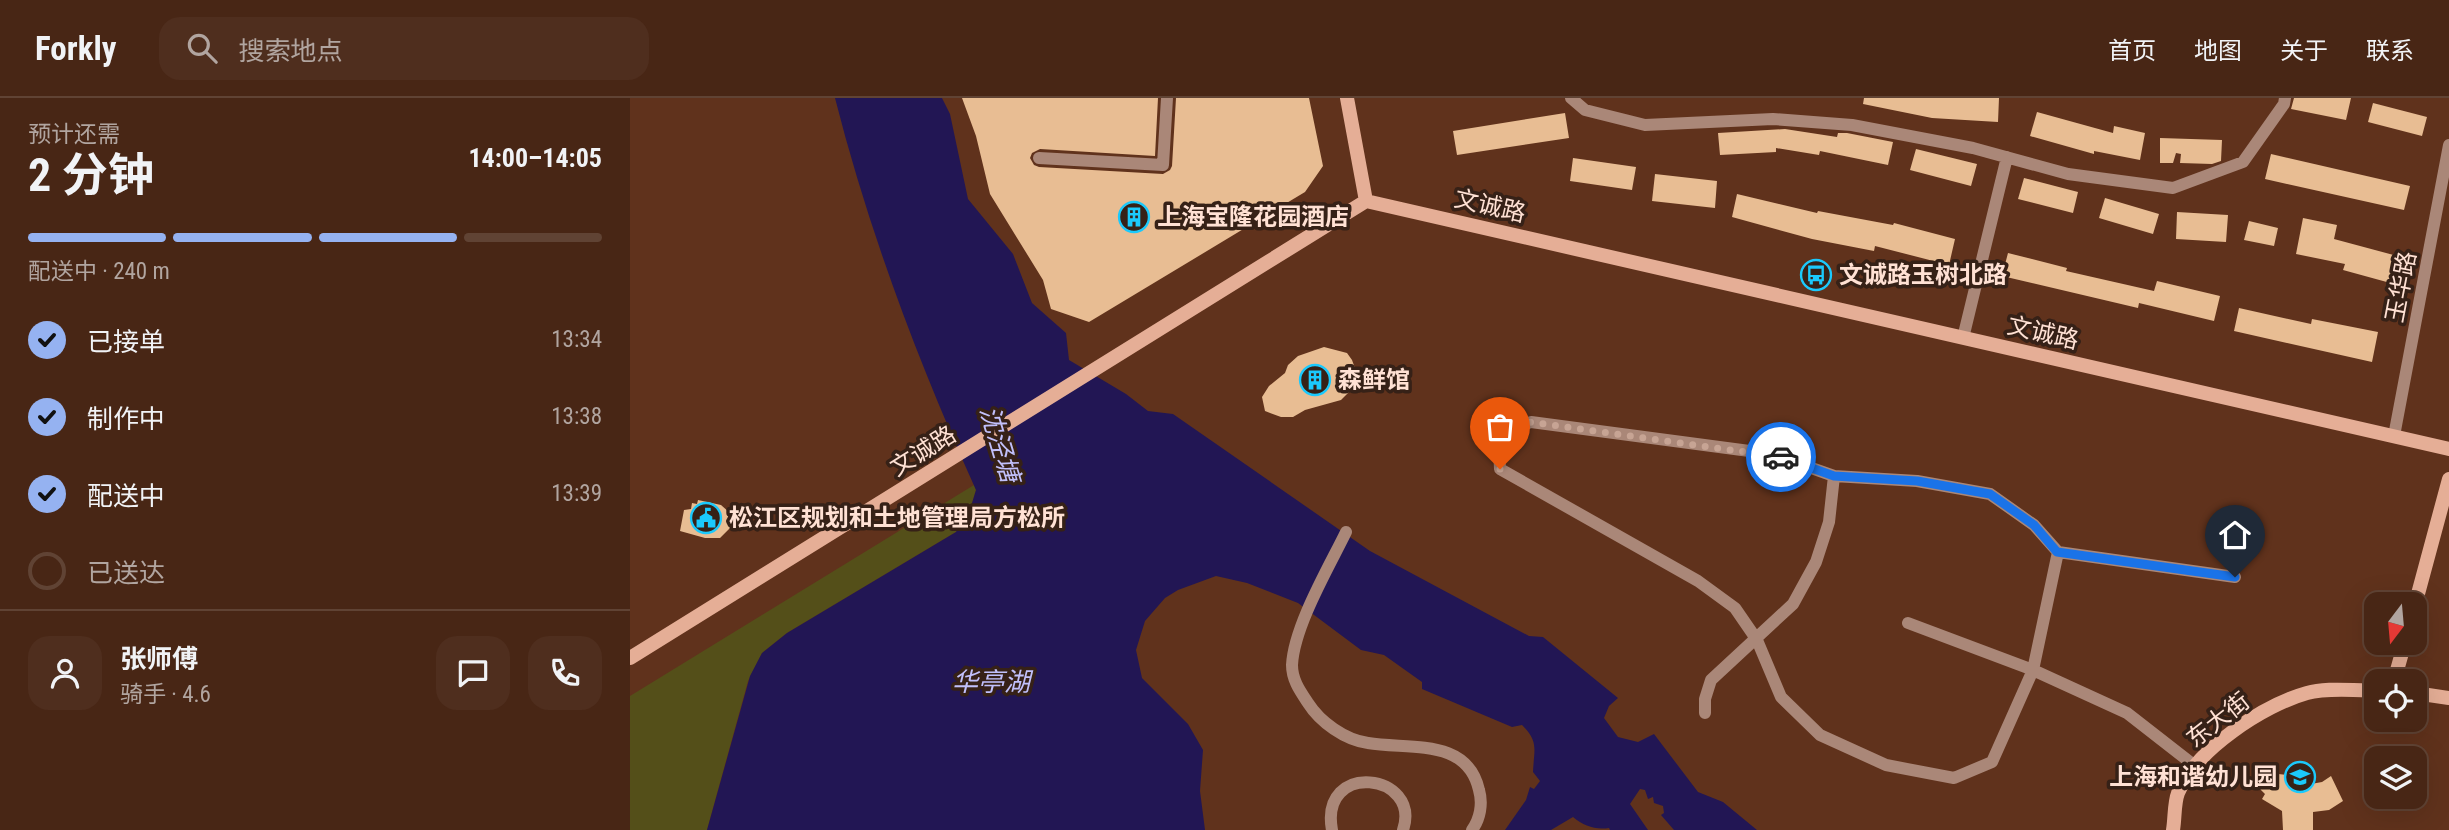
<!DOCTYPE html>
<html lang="zh">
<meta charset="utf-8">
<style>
body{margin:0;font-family:"Roboto Condensed","Noto Sans SC",sans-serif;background:#4f2e1e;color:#f1f3f6;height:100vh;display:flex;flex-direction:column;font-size:26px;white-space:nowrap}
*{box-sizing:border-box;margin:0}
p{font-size:23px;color:#b1a5a0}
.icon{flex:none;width:38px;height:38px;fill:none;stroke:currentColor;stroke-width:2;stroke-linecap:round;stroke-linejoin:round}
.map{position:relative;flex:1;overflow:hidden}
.panel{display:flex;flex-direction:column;background:#482615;width:630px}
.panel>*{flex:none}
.needle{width:46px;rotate:196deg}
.tools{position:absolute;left:1734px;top:494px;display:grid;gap:14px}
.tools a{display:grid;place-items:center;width:63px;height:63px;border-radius:14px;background:#482615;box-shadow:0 7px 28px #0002,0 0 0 2px #604334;font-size:35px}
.pin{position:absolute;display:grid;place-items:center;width:60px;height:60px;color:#fff;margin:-72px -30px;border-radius:50% 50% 50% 0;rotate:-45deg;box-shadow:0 0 7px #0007}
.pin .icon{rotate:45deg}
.courier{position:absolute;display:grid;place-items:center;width:70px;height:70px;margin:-35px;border:5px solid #1a73e8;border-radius:50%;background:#fff;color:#222;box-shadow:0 2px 9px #0007}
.summary em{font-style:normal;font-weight:700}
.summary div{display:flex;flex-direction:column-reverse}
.summary{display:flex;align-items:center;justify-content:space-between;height:119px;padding:0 28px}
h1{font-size:46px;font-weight:700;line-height:52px}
.bar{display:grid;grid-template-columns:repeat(4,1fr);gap:10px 7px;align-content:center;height:84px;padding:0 28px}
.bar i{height:9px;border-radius:5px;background:#604334}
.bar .current{background:#95b2f1}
.bar p{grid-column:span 4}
.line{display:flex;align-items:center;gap:18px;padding:0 28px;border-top:2px solid #604334}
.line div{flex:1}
.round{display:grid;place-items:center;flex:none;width:74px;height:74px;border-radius:21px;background:#4f2e1e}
ol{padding:0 28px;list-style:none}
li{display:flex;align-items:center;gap:21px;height:77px}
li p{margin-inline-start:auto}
li .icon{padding:7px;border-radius:50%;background:#95b2f1;color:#111;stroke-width:4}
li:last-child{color:#b1a5a0}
li i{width:38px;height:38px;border:4px solid #604334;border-radius:50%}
header{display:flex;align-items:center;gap:42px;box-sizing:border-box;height:98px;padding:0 35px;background:#482615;border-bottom:2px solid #604334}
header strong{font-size:33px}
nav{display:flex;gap:38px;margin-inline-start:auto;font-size:24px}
.search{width:490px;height:63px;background:#4f2e1e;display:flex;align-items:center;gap:18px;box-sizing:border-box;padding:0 24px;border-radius:21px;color:#b1a5a0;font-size:26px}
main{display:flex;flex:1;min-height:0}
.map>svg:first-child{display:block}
</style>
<header>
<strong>Forkly</strong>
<div class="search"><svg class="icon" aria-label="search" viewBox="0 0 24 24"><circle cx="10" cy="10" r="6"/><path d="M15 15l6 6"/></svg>搜索地点</div>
<nav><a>首页</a><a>地图</a><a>关于</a><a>联系</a></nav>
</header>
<main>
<section class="panel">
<div class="summary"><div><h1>2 分钟</h1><p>预计还需</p></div><em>14:00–14:05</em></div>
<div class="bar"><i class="current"></i><i class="current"></i><i class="current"></i><i></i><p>配送中 · 240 m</p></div>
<ol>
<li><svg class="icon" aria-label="check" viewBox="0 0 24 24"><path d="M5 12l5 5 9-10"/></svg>已接单<p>13:34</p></li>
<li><svg class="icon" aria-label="check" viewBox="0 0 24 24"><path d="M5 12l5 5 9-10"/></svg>制作中<p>13:38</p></li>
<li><svg class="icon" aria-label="check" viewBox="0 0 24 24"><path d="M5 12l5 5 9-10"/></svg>配送中<p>13:39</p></li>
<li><i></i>已送达</li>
</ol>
<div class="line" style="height:126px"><a class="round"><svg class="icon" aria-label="person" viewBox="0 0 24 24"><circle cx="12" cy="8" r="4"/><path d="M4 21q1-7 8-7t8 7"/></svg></a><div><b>张师傅</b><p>骑手 · 4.6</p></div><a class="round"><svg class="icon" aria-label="chat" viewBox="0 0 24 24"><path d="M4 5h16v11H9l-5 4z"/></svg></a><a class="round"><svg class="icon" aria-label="phone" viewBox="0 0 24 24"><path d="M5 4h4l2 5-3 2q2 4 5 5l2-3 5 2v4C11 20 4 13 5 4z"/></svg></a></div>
</section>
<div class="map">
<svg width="1819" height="732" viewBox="0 0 1819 732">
<rect width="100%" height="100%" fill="#60321c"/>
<path fill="#544f19" d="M344 387 346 392 339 415 326 434 157 535 132 555 118 583 77 732H0V598Z"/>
<path fill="#221654" d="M205 0H312L320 16 338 101 383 156 402 205 436 235 439 262 496 296 518 313 543 316 740 453 899 538 913 539 988 600 979 608 974 620 988 639 1008 644 1024 636 1068 694 1093 704 1127 732H1044L1031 717 1034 715 1033 708 1024 705 1023 699 1018 701 1015 692 1010 691 1000 706 1018 732H980L979 730C965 732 954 728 943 719L921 732H875L896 702 900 689 904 691 910 683 903 674C904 651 909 644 892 627L882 629 792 591V584L754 557 731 552 668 505 617 485 586 478 548 492 535 500 515 523 506 552 512 580 558 626 573 652 570 693 575 732H77L120 578 132 555 157 535 326 434 339 415 346 392C289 266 239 134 205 0Z"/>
<path fill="#e8bd93" d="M332 0H528L525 58 410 51 402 55 400 60 404 67 409 69 533 76 540 72 542 68 546 0H679L693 68 675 94 459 224 421 211 413 182 360 96 346 38Z
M1234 0H1369L1368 24 1302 20 1233 6Z
M1664 0H1721L1716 22 1661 11Z
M1743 5 1797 19 1792 38 1738 24Z
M1407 14 1483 35 1484 28 1515 35 1510 62 1464 53V56L1400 38Z
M935 15 939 40 827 57 823 33Z
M1155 31 1207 39 1208 35H1217L1263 44 1258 67 1190 53 1189 57 1146 50V54L1090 57 1088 35Z
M1530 40 1592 42 1591 63 1582 66 1550 65 1551 56 1546 55 1543 65H1530Z
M1286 51 1347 66 1341 88 1280 72Z
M1641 56 1780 88 1774 112 1635 81Z
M943 60 1006 69 1002 92 940 83Z
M1025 76 1087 83 1085 110 1022 103Z
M1394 80 1448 94 1443 115 1388 101Z
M1107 96 1187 115 1188 113 1263 127 1264 125 1325 141 1319 167 1245 148 1244 153 1182 141 1102 119Z
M1475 100 1529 116 1523 136 1469 120Z
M1547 114 1598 117 1596 144 1546 141Z
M1673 120 1707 127 1704 141 1771 159 1764 186 1713 172 1715 166 1666 156Z
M1619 123 1648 130 1644 148 1614 142Z
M1378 155 1437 170 1436 173 1524 193 1527 183 1590 198 1584 223 1509 205 1508 210 1372 178Z
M1609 210 1681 226 1682 221 1748 234 1742 264 1604 233Z
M694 249 717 255 722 262 726 273 725 284 719 294 711 302 675 312 663 319H651L635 313 632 299 639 288 655 275 658 267 668 258Z
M68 402 91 407 100 415 102 428 90 440H75L50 433 54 412 61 411 62 405 67 406Z
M1640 669 1648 676 1677 679 1681 686 1692 684 1701 678 1713 703 1699 712 1683 714V732H1653L1652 713 1632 701 1635 696 1623 684Z"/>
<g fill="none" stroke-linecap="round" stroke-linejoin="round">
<path stroke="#aa8778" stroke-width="12" d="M941 0 955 12 1015 27 1143 21 1222 27 1343 50 1438 76 1543 90 1613 64 1654 6 1655 0
M409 60 533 67 537 0
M1333 240 1377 59
M901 324 1142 356 1204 378 1287 383 1360 396 1404 427 1428 454 1403 572 1362 664 1324 680 1256 667 1190 637 1151 599 1127 542 1105 510 1068 483 870 371 869 349 888 329Z
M1764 338 1819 47
M716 434C699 469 664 528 662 567 662 582 670 593 678 605 690 624 715 642 738 645 779 652 837 639 849 692 853 706 850 721 842 732
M1428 454 1605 479
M1278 525 1403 572 1497 615 1565 668
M1075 615V601L1081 582 1163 506 1186 464 1199 424 1204 378
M702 732C689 662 792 675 773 732"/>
<path stroke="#e5ae96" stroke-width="14" d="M717 0 736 103
M1785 507 1819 381
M0 560 736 103 1819 351
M1764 583 1775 544
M1785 595 1819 600
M1543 732C1545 721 1544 705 1548 695 1565 652 1634 607 1677 595 1697 589 1725 593 1746 592"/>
</g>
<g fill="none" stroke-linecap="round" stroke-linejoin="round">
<path stroke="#c7a494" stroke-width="7" stroke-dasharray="0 12.6" d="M870 371 869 349 888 329 901 324 1151 359"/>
<path stroke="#1a73e8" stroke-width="9" d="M1151 359 1204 378 1287 383 1360 396 1404 427 1427 454 1605 479"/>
</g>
<defs>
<g id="building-ring" transform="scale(1.575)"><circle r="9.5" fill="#362117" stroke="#1bc9fc" stroke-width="1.5"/><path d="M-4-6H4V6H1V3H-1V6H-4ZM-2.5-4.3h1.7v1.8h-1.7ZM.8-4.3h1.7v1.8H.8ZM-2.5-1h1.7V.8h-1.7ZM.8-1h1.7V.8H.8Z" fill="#1bc9fc"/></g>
<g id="bus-ring" transform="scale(1.575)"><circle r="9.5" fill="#362117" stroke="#1bc9fc" stroke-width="1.5"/><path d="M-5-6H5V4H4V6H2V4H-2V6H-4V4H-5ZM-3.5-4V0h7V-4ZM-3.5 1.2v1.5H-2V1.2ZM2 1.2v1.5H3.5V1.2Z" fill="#1bc9fc"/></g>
<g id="civic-ring" transform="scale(1.575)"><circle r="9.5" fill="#362117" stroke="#1bc9fc" stroke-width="1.5"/><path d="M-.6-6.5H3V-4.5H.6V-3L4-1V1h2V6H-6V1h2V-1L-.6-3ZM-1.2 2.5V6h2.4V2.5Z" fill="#1bc9fc"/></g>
<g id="school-ring" transform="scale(1.575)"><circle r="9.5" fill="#362117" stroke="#1bc9fc" stroke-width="1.5"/><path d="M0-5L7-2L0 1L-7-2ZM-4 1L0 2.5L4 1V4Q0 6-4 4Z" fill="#1bc9fc"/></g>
</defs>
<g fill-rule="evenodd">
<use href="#building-ring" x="504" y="119"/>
<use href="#bus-ring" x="1186" y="177"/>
<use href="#building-ring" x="685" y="282"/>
<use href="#civic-ring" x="76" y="420"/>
<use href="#school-ring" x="1670" y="679"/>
</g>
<g text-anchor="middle" stroke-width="7" stroke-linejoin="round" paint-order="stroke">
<g font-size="24" fill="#ffe1d4" stroke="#362117">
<text transform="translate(860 108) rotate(13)" y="8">文诚路</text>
<text transform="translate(1771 189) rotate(-79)" y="8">玉华路</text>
<text transform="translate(1413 235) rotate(13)" y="8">文诚路</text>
<text transform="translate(293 353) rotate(-32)" y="8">文诚路</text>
<text transform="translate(1588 622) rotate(-38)" y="8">东大街</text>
</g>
<g font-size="24" font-weight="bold" fill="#ffe1d4" stroke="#362117" text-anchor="start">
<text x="527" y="127">上海宝隆花园酒店</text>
<text x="1209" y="185">文诚路玉树北路</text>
<text x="708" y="290">森鲜馆</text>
<text x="99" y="428">松江区规划和土地管理局方松所</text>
<text x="1647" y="687" text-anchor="end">上海和谐幼儿园</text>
</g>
<g font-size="26" font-style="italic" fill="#c1c0fb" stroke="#362117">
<text transform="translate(370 346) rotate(73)" y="9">沈泾塘</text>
<text x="361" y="593">华亭湖</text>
</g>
</g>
</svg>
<div class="tools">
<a><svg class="needle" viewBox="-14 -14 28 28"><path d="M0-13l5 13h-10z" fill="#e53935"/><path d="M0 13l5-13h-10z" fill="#b1a5a0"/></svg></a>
<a><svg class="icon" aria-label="locate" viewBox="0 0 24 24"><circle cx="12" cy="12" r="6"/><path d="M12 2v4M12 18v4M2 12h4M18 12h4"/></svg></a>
<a><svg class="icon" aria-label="layers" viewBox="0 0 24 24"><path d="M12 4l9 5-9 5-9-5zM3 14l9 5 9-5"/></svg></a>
</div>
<div class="pin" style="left:870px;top:371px;background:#ea580c"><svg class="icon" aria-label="bag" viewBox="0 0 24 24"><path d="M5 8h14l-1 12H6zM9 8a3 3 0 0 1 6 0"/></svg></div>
<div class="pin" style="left:1605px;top:479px;background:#1f2937"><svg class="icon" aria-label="home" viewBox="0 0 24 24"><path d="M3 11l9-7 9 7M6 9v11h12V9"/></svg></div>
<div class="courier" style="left:1151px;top:359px"><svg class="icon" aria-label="car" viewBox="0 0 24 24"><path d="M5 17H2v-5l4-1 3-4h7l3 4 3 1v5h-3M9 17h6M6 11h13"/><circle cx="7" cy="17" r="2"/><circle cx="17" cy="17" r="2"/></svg></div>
</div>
</main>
